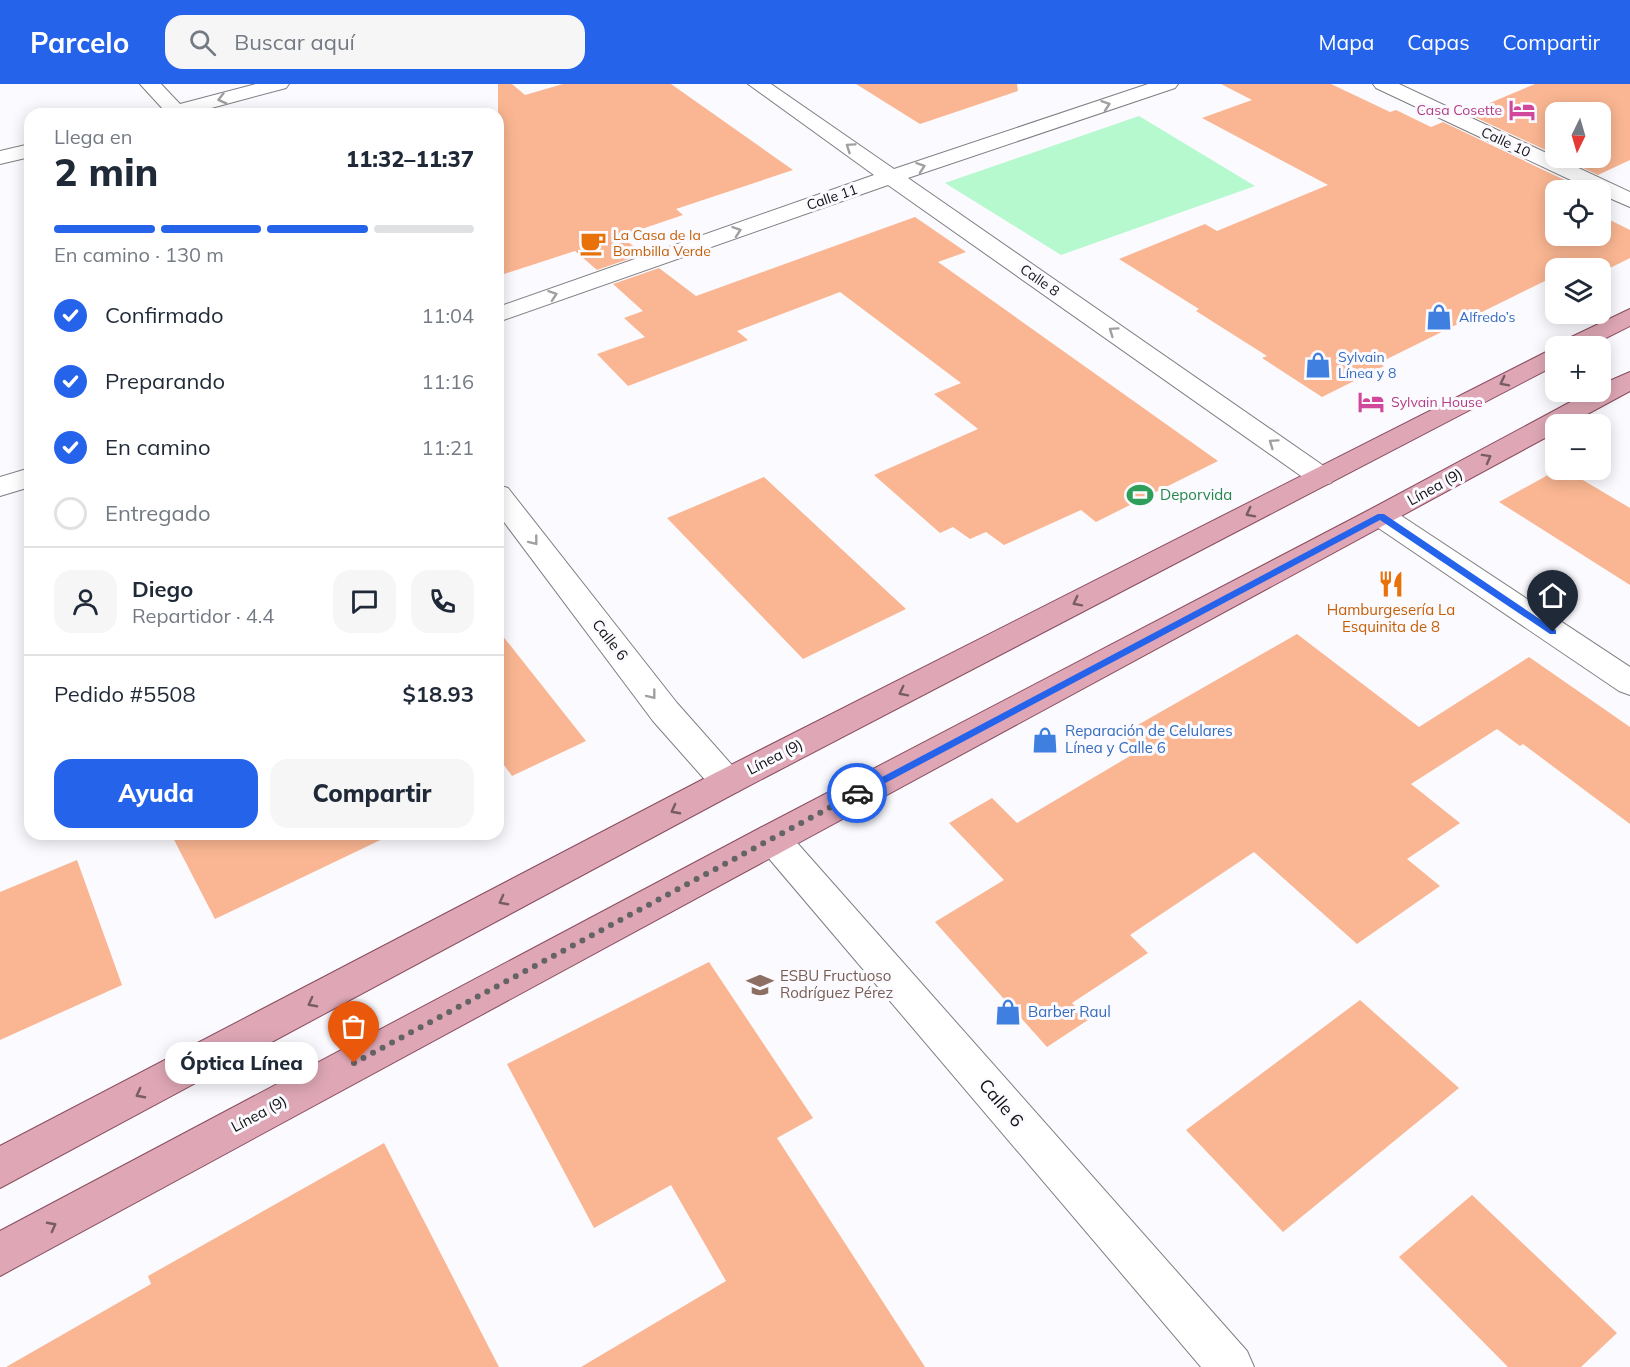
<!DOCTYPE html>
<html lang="es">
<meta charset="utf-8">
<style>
body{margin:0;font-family:Mulish,sans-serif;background:#f6f6f7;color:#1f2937;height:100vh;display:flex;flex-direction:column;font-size:22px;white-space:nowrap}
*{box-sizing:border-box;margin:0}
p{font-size:20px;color:#747a83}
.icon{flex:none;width:33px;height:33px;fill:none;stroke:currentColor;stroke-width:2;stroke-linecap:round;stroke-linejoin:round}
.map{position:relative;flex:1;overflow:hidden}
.sheet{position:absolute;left:24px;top:24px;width:480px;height:732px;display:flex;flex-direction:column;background:#fff;border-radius:18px;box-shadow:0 3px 15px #0003}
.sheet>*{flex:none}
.needle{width:39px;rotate:185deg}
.controls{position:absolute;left:1545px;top:18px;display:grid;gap:12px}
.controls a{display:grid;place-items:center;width:66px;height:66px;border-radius:12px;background:#fff;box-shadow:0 3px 15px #0003;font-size:30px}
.pin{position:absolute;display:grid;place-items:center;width:51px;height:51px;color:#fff;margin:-62px -26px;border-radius:50% 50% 50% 0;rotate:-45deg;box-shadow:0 0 6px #0007}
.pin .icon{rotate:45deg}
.courier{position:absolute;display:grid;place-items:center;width:60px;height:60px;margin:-30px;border:4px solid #2563eb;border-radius:50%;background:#fff;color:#222;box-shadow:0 2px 8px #0007}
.bubble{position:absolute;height:42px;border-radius:18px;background:#fff;box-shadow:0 3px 15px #0003;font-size:20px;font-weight:800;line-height:42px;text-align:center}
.headline em{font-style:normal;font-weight:800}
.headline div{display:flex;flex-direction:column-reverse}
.headline{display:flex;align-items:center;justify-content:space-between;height:102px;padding:0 30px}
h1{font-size:39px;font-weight:800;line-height:45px}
.bar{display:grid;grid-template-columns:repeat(4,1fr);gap:9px 6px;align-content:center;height:72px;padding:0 30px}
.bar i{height:8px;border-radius:4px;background:#e0e1e3}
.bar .current{background:#2563eb}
.bar p{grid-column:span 4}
.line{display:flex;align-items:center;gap:15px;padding:0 30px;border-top:2px solid #e0e1e3}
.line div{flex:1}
.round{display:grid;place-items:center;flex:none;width:63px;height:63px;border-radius:18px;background:#f6f6f7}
ol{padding:0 30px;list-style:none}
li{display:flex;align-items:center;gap:18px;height:66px}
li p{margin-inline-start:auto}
li .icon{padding:6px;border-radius:50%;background:#2563eb;color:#fff;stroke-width:4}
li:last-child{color:#747a83}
li i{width:33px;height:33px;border:3px solid #e0e1e3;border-radius:50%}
.button{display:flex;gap:12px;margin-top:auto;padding:12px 30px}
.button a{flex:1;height:69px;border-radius:18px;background:#2563eb;color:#fff;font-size:24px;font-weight:800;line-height:69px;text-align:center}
.button a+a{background:#f6f6f7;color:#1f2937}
header{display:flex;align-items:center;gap:36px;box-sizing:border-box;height:84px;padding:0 30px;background:#2563eb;color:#fff}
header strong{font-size:28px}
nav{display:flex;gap:33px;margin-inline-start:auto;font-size:21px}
.search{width:420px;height:54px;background:#f6f6f7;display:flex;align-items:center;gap:15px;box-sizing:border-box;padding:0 21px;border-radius:18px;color:#747a83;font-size:22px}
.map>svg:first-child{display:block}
</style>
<header>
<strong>Parcelo</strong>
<div class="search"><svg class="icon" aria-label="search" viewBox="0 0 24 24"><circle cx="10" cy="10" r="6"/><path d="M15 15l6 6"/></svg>Buscar aquí</div>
<nav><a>Mapa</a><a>Capas</a><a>Compartir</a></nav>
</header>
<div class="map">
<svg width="1630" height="1283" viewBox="0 0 1630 1283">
<rect width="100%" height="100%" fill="#fbfaff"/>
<path fill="#b6f9cf" d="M1139 32 1255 102 1061 171 945 99Z"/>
<path fill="#fab692" d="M498 0H512L525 11 563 0H671L793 86 676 125 683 131 621 152 643 170 597 186 575 167 498 192Z
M856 0H1017L1018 7 920 40Z
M1221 0H1331L1390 28 1396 26 1431 43 1443 38 1575 101 1556 106V152H1600V131L1630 146V174L1600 189V184H1556V197L1551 194 1379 279 1384 282 1322 313 1262 274 1267 272 1196 227 1199 225 1119 175 1205 140 1217 147 1328 101 1202 34 1252 16Z
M1535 0H1630V76L1598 91 1562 74H1600V28H1556V71L1466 29Z
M915 133 966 168 938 178 1218 377 1096 438 1081 426 1004 461 986 448 970 455 953 443 940 449 874 391 978 345 934 310 961 299 840 208 737 247 748 256 628 302 597 270 645 253 624 234 643 227 613 200 659 184 696 212Z
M1557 386H1566L1630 424V501L1499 418Z
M764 393 906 525 803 575 667 434Z
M498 546 586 657 512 692 498 673Z
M1297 550 1419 643 1529 573 1630 643V740L1523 660 1520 662 1497 645 1411 700 1460 739 1407 775 1440 802 1357 860 1254 768 1130 851 1148 869 1072 919 1088 936 1047 963 935 838 1004 796 949 739 992 714 1017 739 1140 666 1122 650Z
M171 750H393L215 835Z
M77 776 122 901 0 956V808Z
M709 878 813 1034 777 1054 925 1283H581L726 1197 671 1101 594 1144 507 980Z
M1360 916 1459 1004 1283 1148 1186 1046Z
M384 1059 499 1283H6L151 1200 148 1192Z
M1472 1111 1617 1249 1581 1283H1508L1399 1173Z"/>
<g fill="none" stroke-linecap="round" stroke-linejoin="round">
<g stroke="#7f7f83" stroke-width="2">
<path id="minor" d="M140 0H161L180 20 256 0H289L286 4 189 30H155L162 24Z
M748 0H771L894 85 1148 0H1178L1175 4 908 94 1331 387 1335 393 1331 399 1321 402 1311 399 888 101 498 238V223L874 91Z
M1373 0H1399L1630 108V123L1600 110V106H1592L1376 4Z
M30 60V73L0 80V67Z
M30 384V403L0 412V393Z
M498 401 508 404 677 619 739 689 744 698 739 707 727 711 715 707 653 637 498 430Z
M1381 423 1391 425 1630 583V611L1619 607 1371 439 1367 432 1371 425Z
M772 740 784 744 1247 1267 1254 1283H1201L760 764 754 754 760 744Z"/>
</g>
<g stroke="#894c5e" stroke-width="2">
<path id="primary" d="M1630 225V242L1590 262H1559L1563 257Z
M1556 263V281L739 707 0 1104V1062L715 689Z
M1630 288V307L1569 340H1556V348L0 1192V1147L760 744 1371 425 1589 308H1600V301Z"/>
</g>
<use href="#minor" fill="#fff" fill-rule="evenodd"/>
<use href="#primary" fill="#dfa7b6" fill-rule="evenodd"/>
</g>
<defs><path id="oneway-chevron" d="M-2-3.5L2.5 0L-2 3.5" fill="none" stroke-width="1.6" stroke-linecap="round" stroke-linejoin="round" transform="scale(1.5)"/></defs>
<g stroke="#a0a0a1">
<use href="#oneway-chevron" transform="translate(222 15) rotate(165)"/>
<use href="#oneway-chevron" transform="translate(1106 21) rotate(-19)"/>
<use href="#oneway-chevron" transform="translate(850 63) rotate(-146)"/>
<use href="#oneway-chevron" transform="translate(921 83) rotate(-19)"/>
<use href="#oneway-chevron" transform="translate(737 147) rotate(-19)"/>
<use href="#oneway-chevron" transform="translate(553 211) rotate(-19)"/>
<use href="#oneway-chevron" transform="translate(1113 247) rotate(-145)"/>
<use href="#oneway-chevron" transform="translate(1273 359) rotate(-145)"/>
<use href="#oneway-chevron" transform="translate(534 457) rotate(52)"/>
<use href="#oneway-chevron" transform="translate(652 611) rotate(52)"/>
</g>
<g stroke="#785c64">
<use href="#oneway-chevron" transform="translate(1504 298) rotate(153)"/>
<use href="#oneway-chevron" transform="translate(1487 374) rotate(-29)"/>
<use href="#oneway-chevron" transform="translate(1250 429) rotate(153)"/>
<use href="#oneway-chevron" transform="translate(1077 518) rotate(153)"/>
<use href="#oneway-chevron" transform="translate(903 608) rotate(153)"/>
<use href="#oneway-chevron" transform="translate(675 726) rotate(152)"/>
<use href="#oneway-chevron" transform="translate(503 817) rotate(152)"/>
<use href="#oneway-chevron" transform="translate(312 919) rotate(152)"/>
<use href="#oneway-chevron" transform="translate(140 1010) rotate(152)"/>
<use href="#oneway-chevron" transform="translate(52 1142) rotate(-28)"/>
</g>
<path fill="#2563eb" d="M1378 430H1384L1556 546V550H1550L1380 436 861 712 857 713 852 709Z"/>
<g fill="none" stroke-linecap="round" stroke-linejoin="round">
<path stroke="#646366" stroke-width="6" stroke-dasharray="0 10.8" d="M354 979 857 709"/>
</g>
<defs>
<g id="hotel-bare" transform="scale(2.07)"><path d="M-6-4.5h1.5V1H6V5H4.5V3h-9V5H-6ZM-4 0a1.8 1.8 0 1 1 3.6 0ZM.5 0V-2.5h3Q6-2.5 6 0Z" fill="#d1479c" stroke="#fbfaff" stroke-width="2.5" paint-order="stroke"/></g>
<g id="cafe-bare" transform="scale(2.07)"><path d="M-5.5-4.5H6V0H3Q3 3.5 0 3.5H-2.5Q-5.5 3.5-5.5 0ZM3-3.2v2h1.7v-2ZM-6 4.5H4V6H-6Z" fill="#e8710a" stroke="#fbfaff" stroke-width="2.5" paint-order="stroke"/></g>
<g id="shop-bare" transform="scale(2.07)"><path d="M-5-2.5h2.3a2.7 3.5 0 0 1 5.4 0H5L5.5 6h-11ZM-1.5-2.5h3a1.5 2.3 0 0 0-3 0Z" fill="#3f7fe0" stroke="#fbfaff" stroke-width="2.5" paint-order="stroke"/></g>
<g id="stadium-bare" transform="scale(2.07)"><path d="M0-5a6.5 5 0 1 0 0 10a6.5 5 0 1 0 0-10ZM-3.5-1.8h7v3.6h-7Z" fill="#2e9e5b" stroke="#fbfaff" stroke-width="2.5" paint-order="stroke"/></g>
<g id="restaurant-bare" transform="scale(2.07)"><path d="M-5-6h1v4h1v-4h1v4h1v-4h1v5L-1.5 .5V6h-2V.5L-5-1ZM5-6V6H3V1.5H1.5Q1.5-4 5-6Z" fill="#e8710a" stroke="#fbfaff" stroke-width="2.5" paint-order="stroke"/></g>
<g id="school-bare" transform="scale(2.07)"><path d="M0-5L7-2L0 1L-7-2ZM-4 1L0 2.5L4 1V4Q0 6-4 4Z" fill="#8d6e63" stroke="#fbfaff" stroke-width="2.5" paint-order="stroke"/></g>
</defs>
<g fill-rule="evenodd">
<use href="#hotel-bare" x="1522" y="26"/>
<use href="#cafe-bare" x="593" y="159"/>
<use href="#shop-bare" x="1439" y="233"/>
<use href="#shop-bare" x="1318" y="281"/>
<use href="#hotel-bare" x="1371" y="318"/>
<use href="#stadium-bare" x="1140" y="411"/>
<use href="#restaurant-bare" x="1391" y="500"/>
<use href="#shop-bare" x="1045" y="656"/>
<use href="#school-bare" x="760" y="901"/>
<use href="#shop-bare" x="1008" y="928"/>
</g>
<g text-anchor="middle" stroke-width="6" stroke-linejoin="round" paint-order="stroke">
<g font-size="14" fill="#b23c85" stroke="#fbfaff" text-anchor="end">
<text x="1502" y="31">Casa Cosette</text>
<text x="1391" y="323" text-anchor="start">Sylvain House</text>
</g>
<g font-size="14" fill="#121213" stroke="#fbfaff">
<text transform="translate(1506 58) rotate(25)" y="5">Calle 10</text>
<text transform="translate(832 113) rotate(-19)" y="5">Calle 11</text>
<text transform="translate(1040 196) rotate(35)" y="5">Calle 8</text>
</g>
<g font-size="14" fill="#c56008" stroke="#fbfaff" text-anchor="start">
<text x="613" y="156">La Casa de la<tspan x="613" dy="16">Bombilla Verde</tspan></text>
</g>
<g font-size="14" fill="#366cbe" stroke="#fbfaff" text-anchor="start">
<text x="1459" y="238">Alfredo’s</text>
<text x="1338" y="278">Sylvain<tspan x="1338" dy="16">Línea y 8</tspan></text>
</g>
<g font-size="15" fill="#121213" stroke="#fbfaff">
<text transform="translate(1435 403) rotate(-29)" y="5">Línea (9)</text>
<text transform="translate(610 556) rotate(52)" y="5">Calle 6</text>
<text transform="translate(775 673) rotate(-27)" y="5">Línea (9)</text>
<text transform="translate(259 1030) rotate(-28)" y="5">Línea (9)</text>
</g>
<g font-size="15" fill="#27864d" stroke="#fbfaff" text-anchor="start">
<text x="1160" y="416">Deporvida</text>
</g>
<g font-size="15" fill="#c56008" stroke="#fbfaff">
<text x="1391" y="531">Hamburgesería La<tspan x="1391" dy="17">Esquinita de 8</tspan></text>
</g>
<g font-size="15" fill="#366cbe" stroke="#fbfaff" text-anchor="start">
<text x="1065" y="652">Reparación de Celulares<tspan x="1065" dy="17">Línea y Calle 6</tspan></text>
<text x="1028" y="933">Barber Raul</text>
</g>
<g font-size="15" fill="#785e54" stroke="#fbfaff" text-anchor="start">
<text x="780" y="897">ESBU Fructuoso<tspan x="780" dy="17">Rodríguez Pérez</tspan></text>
</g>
<g font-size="18" fill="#121213" stroke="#fbfaff">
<text transform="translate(1001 1019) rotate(49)" y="6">Calle 6</text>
</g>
</g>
</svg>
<div class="controls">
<a><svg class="needle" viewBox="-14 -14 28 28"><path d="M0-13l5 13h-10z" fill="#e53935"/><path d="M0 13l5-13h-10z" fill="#747a83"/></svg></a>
<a><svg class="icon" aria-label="locate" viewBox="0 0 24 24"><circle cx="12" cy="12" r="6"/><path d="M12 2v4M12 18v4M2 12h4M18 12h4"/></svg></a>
<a><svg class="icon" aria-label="layers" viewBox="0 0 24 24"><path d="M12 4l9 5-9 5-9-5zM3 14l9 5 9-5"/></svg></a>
<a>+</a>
<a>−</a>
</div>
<div class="pin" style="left:354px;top:979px;background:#ea580c"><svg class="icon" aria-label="bag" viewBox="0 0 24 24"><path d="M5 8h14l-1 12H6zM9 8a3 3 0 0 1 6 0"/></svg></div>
<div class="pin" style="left:1553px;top:548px;background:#1f2937"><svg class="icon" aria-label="home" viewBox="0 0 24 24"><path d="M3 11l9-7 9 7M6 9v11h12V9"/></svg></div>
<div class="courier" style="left:857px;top:709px"><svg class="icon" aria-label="car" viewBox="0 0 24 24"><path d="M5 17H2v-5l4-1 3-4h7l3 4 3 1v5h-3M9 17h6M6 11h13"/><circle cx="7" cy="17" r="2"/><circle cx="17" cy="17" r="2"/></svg></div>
<div class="bubble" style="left:165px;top:958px;width:153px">Óptica Línea</div>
<section class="sheet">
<div class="headline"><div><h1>2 min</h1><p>Llega en</p></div><em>11:32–11:37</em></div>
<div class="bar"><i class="current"></i><i class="current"></i><i class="current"></i><i></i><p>En camino · 130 m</p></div>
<ol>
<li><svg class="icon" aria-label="check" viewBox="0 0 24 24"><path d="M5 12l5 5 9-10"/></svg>Confirmado<p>11:04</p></li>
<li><svg class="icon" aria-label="check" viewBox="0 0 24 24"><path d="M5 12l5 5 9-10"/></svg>Preparando<p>11:16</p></li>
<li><svg class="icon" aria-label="check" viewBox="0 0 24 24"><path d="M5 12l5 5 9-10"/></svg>En camino<p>11:21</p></li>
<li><i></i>Entregado</li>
</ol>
<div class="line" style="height:108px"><a class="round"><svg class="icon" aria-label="person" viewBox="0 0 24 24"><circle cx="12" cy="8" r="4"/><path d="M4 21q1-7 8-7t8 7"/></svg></a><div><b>Diego</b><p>Repartidor · 4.4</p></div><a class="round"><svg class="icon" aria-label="chat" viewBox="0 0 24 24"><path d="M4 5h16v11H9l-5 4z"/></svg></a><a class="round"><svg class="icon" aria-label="phone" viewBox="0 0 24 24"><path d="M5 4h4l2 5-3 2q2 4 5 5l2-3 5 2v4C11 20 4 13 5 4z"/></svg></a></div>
<div class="line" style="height:78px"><div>Pedido #5508</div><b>$18.93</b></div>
<div class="button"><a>Ayuda</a><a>Compartir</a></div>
</section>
</div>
